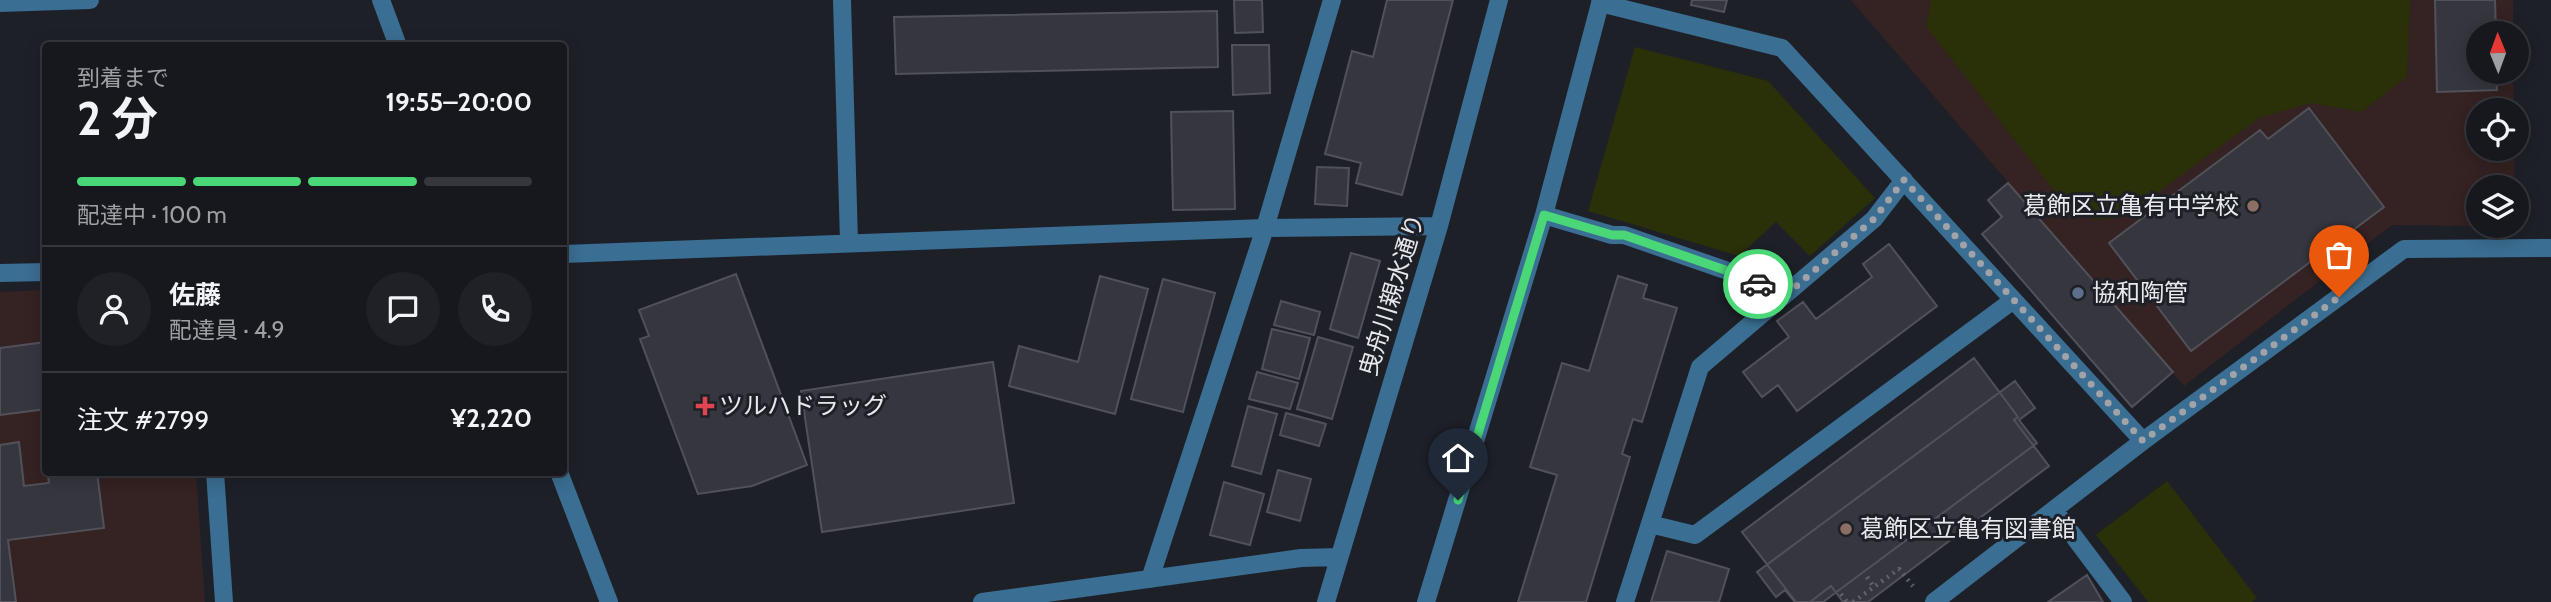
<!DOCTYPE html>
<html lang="ja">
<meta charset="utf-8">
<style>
body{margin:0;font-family:Cabin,"Noto Sans JP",sans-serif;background:#1f2127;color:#f1f3f6;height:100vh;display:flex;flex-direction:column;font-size:26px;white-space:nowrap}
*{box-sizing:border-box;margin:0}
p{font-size:23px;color:#9ea0a4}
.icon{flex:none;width:38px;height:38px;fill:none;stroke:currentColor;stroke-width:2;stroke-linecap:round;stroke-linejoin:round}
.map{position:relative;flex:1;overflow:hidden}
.details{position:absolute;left:42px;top:42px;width:525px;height:434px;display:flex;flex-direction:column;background:#16181e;border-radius:7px;box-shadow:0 4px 18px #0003,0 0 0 2px #35373c}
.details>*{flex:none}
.needle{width:46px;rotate:359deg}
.tools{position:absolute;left:2466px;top:21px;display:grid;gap:14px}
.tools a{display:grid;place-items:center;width:63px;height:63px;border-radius:50%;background:#16181e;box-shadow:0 4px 18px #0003,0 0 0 2px #35373c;font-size:35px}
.pin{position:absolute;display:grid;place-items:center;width:60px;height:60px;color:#fff;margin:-72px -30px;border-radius:50% 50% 50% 0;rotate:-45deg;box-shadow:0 0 7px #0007}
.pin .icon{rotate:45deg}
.courier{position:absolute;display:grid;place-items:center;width:70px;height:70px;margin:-35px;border:5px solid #49d778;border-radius:50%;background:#fff;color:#222;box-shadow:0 2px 9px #0007}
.overview em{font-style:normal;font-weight:700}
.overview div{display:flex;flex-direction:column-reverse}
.overview{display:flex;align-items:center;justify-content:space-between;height:119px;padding:0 35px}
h1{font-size:46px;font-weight:700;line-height:52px}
.bar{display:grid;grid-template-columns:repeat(4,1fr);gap:10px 7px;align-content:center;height:84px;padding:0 35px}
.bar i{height:9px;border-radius:5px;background:#35373c}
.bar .on{background:#49d778}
.bar p{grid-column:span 4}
.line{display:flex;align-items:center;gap:18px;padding:0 35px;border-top:2px solid #35373c}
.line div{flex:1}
.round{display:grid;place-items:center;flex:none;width:74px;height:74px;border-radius:37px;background:#1f2127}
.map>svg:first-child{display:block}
</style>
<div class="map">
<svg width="2551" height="602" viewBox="0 0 2551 602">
<rect width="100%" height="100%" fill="#1e2028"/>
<path fill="#352223" d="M1851 0H2513V33H2478V72H2513L2514 110H2478V149H2514L2515 187H2478V226L2392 225 2184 386Z
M45 290 46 472 196 473 205 602H0V292Z"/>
<path fill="#2a3008" d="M1931 0H2410L2407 77 2361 112 2311 103 2259 118 2125 217 2094 220 2062 201 1926 26Z
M1635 47 1768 81 1875 198 1810 256 1776 222 1739 256 1588 211Z
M2167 481 2257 598 2252 602H2148L2096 535Z"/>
<path fill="#36363f" stroke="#51515a" stroke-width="2" d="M1234 0H1262L1263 32 1235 33Z
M1387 0H1453L1402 195 1356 183 1361 163 1325 154 1352 51 1373 57Z
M1692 0H1727L1724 12 1691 5Z
M2435 0H2495L2496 33H2478V72H2496L2497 90 2437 92Z
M1217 11 1218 67 896 74 894 17Z
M1232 45H1269L1270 93 1233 95Z
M2309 108 2384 207 2191 351 2109 243 2260 130 2268 139Z
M1233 111 1235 209 1173 210 1171 112Z
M1317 167 1349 168 1347 206 1315 204Z
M2008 183 2173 372 2132 407 1982 234 2002 217 1988 200Z
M1889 244 1937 306 1797 411 1778 385 1762 397 1743 372 1789 337 1777 321 1803 302 1816 319 1872 277 1863 264Z
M1351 253 1380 261 1358 338 1330 329Z
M736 274 807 465 752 486 698 494 640 339 649 336 639 310Z
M1100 276 1148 289 1115 414 1009 386 1019 346 1078 362Z
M1618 276 1647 285 1643 298 1677 308 1642 422 1633 419 1622 454 1630 457 1586 602H1518L1557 475 1530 467 1562 363 1589 371Z
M1163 279 1215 293 1183 412 1131 399Z
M1281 301 1320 312 1314 335 1274 325Z
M1272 329 1310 338 1299 379 1262 369Z
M1318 337 1353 347 1332 419 1297 409Z
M46 342V409L0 415V348Z
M1974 358 2018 417 2014 420 2049 466 1868 602H1843L1831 586 1810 602H1796L1742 532Z
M993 362 1014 503 822 532 801 391Z
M1257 372 1298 383 1290 409 1249 399Z
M2015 381 2035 408 2019 420 2037 443 1823 602H1795L1785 590 1776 597 1757 572Z
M1248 406 1277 414 1261 474 1232 466Z
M1286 413 1326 424 1319 446 1280 435Z
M19 442 24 486 49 483 48 476 97 472 104 528 8 540 16 602H0V445Z
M1278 470 1311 479 1300 521 1267 512Z
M1224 482 1264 494 1250 545 1210 535Z
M1667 551 1729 569 1719 602H1651Z
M2087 575 2103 602H2048Z"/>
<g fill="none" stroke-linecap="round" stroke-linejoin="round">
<path stroke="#606269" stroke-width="4.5" stroke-dasharray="2 5" stroke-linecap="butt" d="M1867 577 1874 587
M1841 594 1847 602
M1853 602 1899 569 1913 586"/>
<path stroke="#3a6e92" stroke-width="18" d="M381 0 398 46
M842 0 849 241
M0 3 90 0
M1600 3 1782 48 2143 441
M1544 215 1612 235H1624L1751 279 1778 301
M564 254 1265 228 1439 226
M0 273 46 272
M215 472 224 602
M559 472 609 602
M2054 510 2123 602
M1650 524 1695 535 2012 301
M1150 579 1265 228 1332 0
M982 602 1301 558 1339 557
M1326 602 1439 226 1499 0
M1426 602 1544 215 1601 0
M1625 602 1700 367 1874 219 1904 180
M1934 602 2143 441 2404 249 2551 248"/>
</g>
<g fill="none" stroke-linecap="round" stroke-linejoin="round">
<path stroke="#a1a3a9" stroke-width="7" stroke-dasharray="0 12.6" d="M1758 284 1779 301 1874 219 1904 180 2143 441 2339 297"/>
<path stroke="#49d778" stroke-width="9" d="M1458 500 1544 215 1612 235H1624L1751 279 1758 284"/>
</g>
<g fill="#8d6e63" stroke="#1e2028" stroke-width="2.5">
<circle cx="2253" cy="206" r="7"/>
<circle cx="1846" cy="529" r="7"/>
</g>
<circle fill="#5c6f8a" stroke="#1e2028" stroke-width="2.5" cx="2078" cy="293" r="7"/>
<path fill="#e0444e" stroke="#1e2028" stroke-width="2.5" d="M701.5 395.5h7v7h7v7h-7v7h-7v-7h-7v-7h7z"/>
<g text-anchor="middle" stroke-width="6" stroke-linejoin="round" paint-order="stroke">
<g font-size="24" fill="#e7e9ee" stroke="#1e2028" text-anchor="start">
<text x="2239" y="214" text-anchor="end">葛飾区立亀有中学校</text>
<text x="2092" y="301">協和陶管</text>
<text x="719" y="414">ツルハドラッグ</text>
<text x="1860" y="537">葛飾区立亀有図書館</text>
</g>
<g font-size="24" fill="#e7e9ee" stroke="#1e2028">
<text transform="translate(1392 295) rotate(-73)" y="8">曳舟川親水通り</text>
</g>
</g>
</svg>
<div class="tools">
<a><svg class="needle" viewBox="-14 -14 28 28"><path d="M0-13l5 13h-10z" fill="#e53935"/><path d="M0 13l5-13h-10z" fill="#9ea0a4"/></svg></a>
<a><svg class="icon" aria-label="locate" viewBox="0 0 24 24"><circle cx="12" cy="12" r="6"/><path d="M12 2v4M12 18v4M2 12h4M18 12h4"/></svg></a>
<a><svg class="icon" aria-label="layers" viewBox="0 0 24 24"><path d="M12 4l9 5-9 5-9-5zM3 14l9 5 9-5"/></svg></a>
</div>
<div class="pin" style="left:2339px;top:297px;background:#ea580c"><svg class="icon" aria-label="bag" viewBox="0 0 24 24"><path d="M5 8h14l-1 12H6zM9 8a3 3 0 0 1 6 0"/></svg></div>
<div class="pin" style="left:1458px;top:500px;background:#1f2937"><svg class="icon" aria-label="home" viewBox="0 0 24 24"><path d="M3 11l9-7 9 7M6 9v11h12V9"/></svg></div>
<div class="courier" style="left:1758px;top:284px"><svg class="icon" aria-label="car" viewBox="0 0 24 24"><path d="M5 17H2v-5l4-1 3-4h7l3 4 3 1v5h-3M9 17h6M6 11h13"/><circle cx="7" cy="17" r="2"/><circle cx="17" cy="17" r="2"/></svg></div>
<section class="details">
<div class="overview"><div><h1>2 分</h1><p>到着まで</p></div><em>19:55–20:00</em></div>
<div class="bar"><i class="on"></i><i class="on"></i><i class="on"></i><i></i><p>配達中 · 100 m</p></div>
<div class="line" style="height:126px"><a class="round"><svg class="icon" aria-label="person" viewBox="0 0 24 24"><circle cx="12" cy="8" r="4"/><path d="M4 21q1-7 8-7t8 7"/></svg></a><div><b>佐藤</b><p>配達員 · 4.9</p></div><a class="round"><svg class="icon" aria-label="chat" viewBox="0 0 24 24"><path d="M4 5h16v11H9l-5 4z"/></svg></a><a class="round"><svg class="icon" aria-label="phone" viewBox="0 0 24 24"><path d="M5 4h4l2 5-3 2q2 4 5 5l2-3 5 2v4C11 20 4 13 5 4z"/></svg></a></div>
<div class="line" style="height:91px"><div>注文 #2799</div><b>¥2,220</b></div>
</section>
</div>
